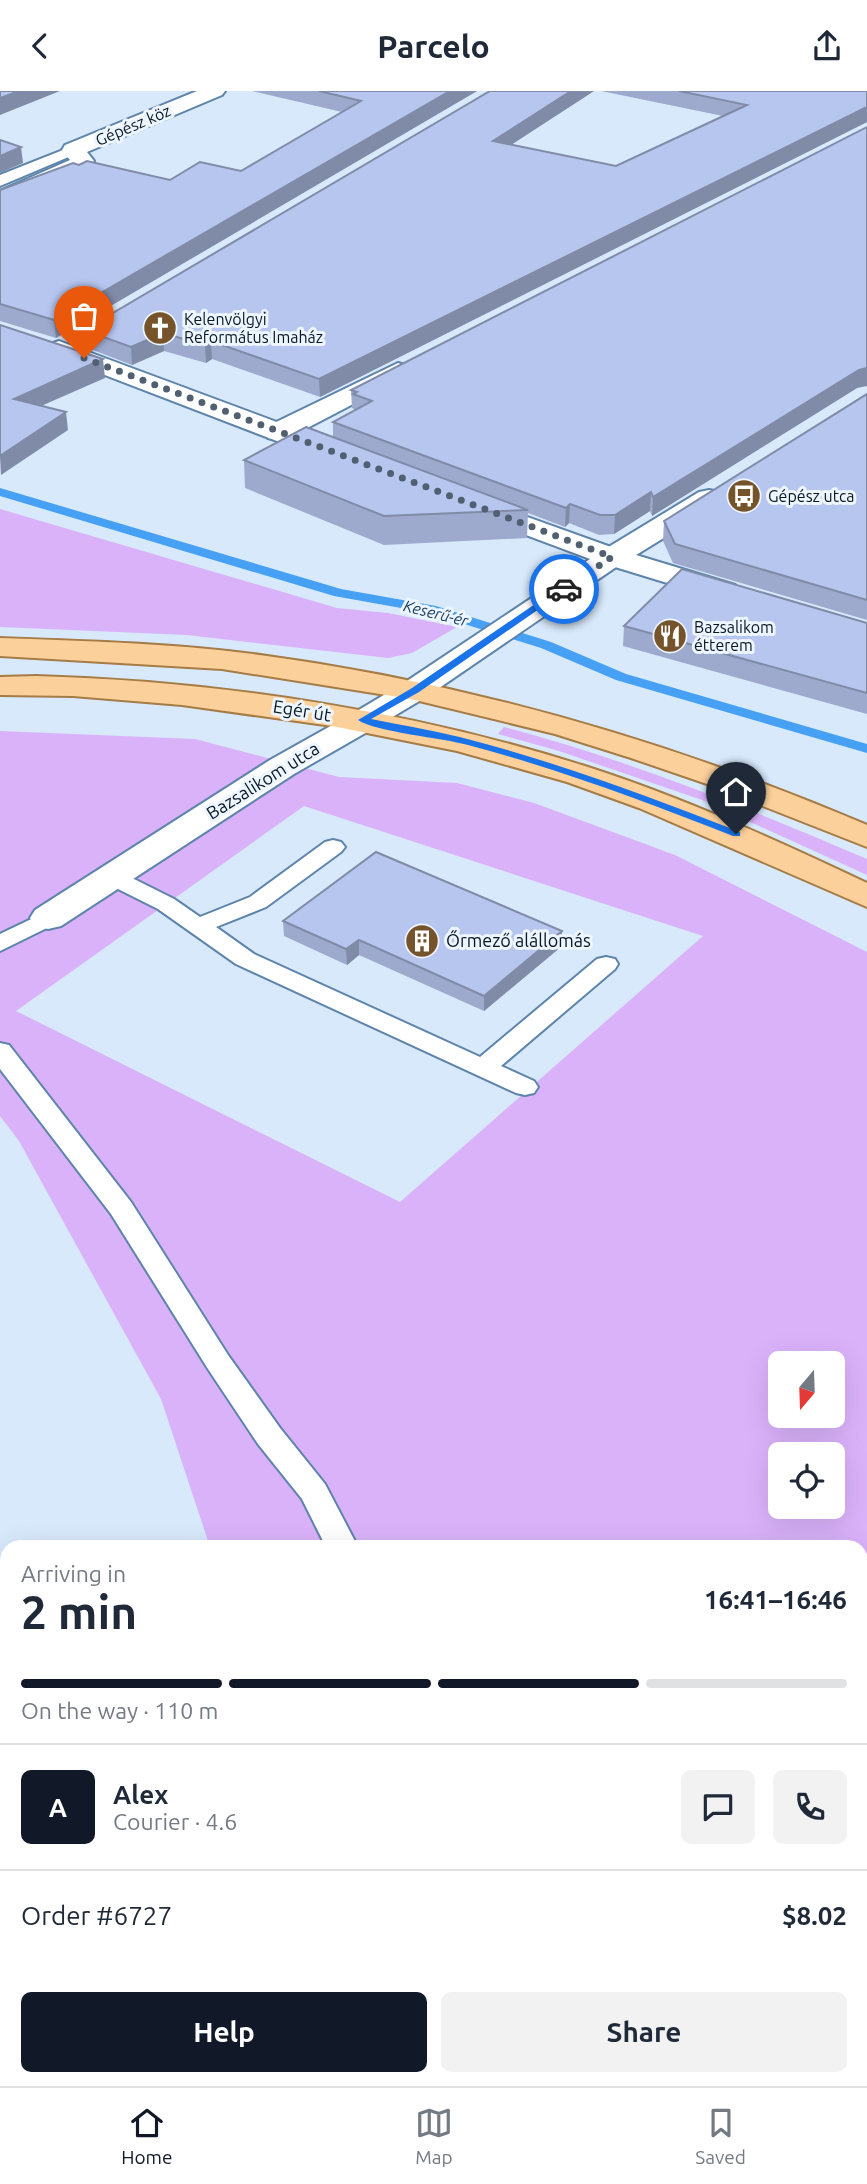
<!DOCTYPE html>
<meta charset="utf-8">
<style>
body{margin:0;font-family:Ubuntu,sans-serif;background:#f2f2f3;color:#1f2937;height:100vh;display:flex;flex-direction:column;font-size:26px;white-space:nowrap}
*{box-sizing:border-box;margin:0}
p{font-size:23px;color:#747a83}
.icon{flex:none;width:38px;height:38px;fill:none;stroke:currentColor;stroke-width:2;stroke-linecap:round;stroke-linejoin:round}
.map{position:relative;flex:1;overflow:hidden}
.sheet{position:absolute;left:0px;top:1449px;width:868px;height:546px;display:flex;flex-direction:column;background:#fff;border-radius:21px 21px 0 0;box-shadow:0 7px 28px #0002}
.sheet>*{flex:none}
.needle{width:46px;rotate:199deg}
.buttons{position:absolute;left:768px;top:1260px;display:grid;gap:14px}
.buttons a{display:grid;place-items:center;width:77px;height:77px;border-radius:10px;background:#fff;box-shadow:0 7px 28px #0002;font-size:35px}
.pin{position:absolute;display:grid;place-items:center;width:60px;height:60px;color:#fff;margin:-72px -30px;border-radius:50% 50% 50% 0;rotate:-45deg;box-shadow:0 0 7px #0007}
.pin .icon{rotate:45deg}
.courier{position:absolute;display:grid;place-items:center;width:70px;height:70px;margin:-35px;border:5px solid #1a73e8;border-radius:50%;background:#fff;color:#222;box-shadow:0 2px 9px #0007}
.summary em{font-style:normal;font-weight:700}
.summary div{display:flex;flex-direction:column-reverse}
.summary{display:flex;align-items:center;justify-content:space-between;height:119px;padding:0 21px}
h1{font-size:46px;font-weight:700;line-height:52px}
.bar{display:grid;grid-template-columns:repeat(4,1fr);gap:10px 7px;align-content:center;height:84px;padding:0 21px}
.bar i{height:9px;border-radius:5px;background:#e0e1e3}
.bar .active{background:#111827}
.bar p{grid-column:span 4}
.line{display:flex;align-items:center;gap:18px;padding:0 21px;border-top:2px solid #e0e1e3}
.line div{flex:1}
.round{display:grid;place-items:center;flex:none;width:74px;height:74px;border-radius:10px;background:#f2f2f3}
.cta{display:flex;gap:14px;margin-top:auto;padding:14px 21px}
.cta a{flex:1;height:80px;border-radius:10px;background:#111827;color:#fff;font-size:28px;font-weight:700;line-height:80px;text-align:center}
.cta a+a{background:#f2f2f3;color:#1f2937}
header{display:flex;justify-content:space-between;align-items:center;height:91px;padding:0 21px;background:#fff;font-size:32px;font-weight:700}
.menu{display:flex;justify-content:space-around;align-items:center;height:98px;border-top:2px solid #e0e1e3;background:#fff;font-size:19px;color:#747a83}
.menu a{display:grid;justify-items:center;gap:4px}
.menu .active{color:#111827}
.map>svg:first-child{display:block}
</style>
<header><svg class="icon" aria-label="back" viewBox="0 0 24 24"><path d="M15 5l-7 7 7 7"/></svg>Parcelo<svg class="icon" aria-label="share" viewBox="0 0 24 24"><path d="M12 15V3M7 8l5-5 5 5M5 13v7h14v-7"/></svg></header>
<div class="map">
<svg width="867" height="1995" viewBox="0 0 867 1995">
<rect width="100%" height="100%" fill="#d8e9fb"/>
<path fill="#dab2fa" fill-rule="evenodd" d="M0 418 337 517 388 522 457 536 412 562 388 567 187 544 0 536Z
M504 636C629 669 748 717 867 768V784L702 709 559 660 498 643Z
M0 640 195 648 339 686 457 692 534 712 675 764 867 861V1586L861 1604V1456H210L161 1308 19 1050 0 1025ZM304 715 703 845 400 1111 16 920ZM780 1272H833V1325H780ZM780 1363H833V1416H780Z
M327 1988H752L750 1995H327Z"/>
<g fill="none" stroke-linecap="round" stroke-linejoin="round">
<path fill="#46a1f5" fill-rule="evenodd" d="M0 397 341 498 436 515 551 551 626 583 867 653V662L616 589 541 557 429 522 334 505 0 405Z"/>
<g stroke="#5d84ab" stroke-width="4">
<path id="service" d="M73 55 80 59 78 62 0 95V84Z
M333 749 341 751 345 756 341 761 266 816 216 836 254 863 480 966 597 868 606 866 615 868 618 873 615 878 501 975 534 990 538 996 534 1002 525 1004 516 1002 236 873 158 818 104 791 100 786 104 781H120L174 808 200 826 250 806 325 751Z
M48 820 57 822 60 827 57 832 0 860V843Z
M0 952 9 954 131 1111 228 1264 280 1337 325 1393 358 1456H326L302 1408 258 1353 208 1278 111 1123 0 978Z
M538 1988H576L574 1995H536Z"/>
</g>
<g stroke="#5d84ab" stroke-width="4">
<path id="minor" d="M197 0H225L222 4 87 61 94 70 82 83 0 115V100L70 69 62 59 65 54Z
M398 272 407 275 411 280 407 285 288 347 278 349 268 347 265 341 268 335Z
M709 399 719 401 723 407 719 413 636 464 735 494 739 500 735 506 724 509 713 506 602 472 597 466 602 460 699 401Z
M363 620 374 623 379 630 374 637 294 683 61 835 48 838 35 835 30 827 35 819 270 669 352 623Z"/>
</g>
<g stroke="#5d84ab" stroke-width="4">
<path id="tertiary" d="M59 250 349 358 353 364 349 370 339 372 329 370 50 263 46 258 50 253Z
M477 408 622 460 627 466 622 472 426 606 374 637 363 640 352 637 347 630 352 623 404 592 590 468 467 422 463 416 467 410Z"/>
</g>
<g stroke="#a57b46" stroke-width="4">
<path id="primary" d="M0 547C84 550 169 552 253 563 465 591 670 650 867 734V756L707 693 631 667 555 643 411 608 222 578 0 565Z
M36 585C220 590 414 620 588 676 684 707 776 749 867 792V816L639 717 567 691 457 660 332 635 182 614 73 605 0 604V586Z"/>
</g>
<use href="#service" fill="#fff" fill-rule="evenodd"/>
<use href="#minor" fill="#fff" fill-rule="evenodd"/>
<use href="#tertiary" fill="#fff" fill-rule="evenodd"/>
<use href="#primary" fill="#fcd09b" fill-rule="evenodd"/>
<g stroke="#223140" stroke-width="10">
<path id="rail" d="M861 1703 867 1684
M786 1995 788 1988
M861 1995 867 1969"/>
</g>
<use href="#rail" stroke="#edf5fe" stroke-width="7" stroke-dasharray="20" stroke-linecap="butt"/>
</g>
<path fill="#9daace" d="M252 0H477L56 247 0 230V99L79 74 170 89 241 80 342 21Z
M594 0 511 54 616 75 723 25 601 0H867V31L320 306 212 268 206 272 164 260 132 274 85 256 84 239Z
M857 297 652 425 650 420 614 443 599 444 569 432 565 436 528 422 527 447 384 454 245 397 244 369 333 346V331L354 320V318L352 317 351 299Z
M867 303V529L673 472 663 450 664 430Z
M867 532V623L623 555 624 535Z
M283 830 562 855 484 920 359 864 347 874 284 845Z"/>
<path fill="#808ba7" d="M19 0H60L0 24V7Z
M450 0H477L56 247 54 229Z
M571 0H594L492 66 493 50Z
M867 16V31L320 306 319 288Z
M21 56 23 72 0 82V65Z
M163 242 164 260 132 274 131 256Z
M211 250 212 268 206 272 205 254Z
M103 268 105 287 16 326 14 308Z
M867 277V295L857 297 652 425 653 406 859 279Z
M66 321 68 339 1 384 0 365Z
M651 401 650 420 614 443 615 424Z
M570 413 569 432 565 436 566 417Z
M562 840V855L484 920V905Z
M359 849V864L347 874 346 858Z"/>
<path fill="#b7c6ef" stroke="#808ba7" stroke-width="2" d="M0 0H19L0 7Z
M319 0H450L54 229 0 213V99L73 72 79 74 87 70 170 89 200 71 241 80 361 10Z
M490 0H571L493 50 616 75 747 14 679 0H867V16L319 288 211 250 205 254 163 242 131 256 84 239Z
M867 36V277L859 279 653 406 651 401 615 424H600L570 413 566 417 333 331 372 310 353 303 357 301 351 299Z
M0 49 21 56 0 65Z
M0 234 103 268 14 308 66 321 0 365Z
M867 303V509L675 453 664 430Z
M306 336 528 419 384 425 244 369Z
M682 478 867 532V602L624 535Z
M376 761 562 840 484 905 359 849 346 858 283 830Z"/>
<path fill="#1a73e8" d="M560 496 568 498 419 601 371 628C405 635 438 640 471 649 563 673 652 707 740 741V745H733C646 711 559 678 468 654 443 647 376 641 358 629L412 597Z"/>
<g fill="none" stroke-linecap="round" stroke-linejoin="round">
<path stroke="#516071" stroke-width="7" stroke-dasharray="0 12.6" d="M84 267 612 466 564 498"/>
</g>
<defs>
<g id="church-disc" transform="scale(1.75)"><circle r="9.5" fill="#76542b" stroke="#edf5fe"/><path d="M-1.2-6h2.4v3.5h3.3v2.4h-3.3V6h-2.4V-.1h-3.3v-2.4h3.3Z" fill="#fff"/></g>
<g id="bus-disc" transform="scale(1.75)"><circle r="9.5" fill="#76542b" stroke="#edf5fe"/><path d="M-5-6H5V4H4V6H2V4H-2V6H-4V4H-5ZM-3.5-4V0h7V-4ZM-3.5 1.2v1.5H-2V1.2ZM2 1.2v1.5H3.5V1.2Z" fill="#fff"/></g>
<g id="restaurant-disc" transform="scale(1.75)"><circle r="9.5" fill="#76542b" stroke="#edf5fe"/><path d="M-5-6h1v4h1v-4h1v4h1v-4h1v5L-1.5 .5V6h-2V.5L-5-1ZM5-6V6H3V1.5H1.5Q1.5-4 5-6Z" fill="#fff"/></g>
<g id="building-disc" transform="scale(1.75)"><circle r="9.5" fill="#76542b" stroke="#edf5fe"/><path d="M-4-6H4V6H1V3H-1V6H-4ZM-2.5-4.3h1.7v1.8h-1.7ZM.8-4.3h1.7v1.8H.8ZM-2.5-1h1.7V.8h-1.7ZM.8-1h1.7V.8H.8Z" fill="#fff"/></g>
</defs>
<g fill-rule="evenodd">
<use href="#church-disc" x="160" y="237"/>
<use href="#bus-disc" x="744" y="405"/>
<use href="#restaurant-disc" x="670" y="545"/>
<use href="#building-disc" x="422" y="850"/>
</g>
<g text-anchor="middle" stroke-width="6" stroke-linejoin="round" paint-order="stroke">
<g font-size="16" fill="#081726" stroke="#edf5fe">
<text transform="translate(133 34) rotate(-23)" y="6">Gépész köz</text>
</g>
<g font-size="16" fill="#081726" stroke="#edf5fe" text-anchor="start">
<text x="184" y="234">Kelenvölgyi<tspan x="184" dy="18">Református Imaház</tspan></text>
<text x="768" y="411">Gépész utca</text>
<text x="694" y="542">Bazsalikom<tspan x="694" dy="18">étterem</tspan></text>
</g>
<g font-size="16" font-style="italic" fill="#1b3f61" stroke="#edf5fe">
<text transform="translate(436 522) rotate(14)" y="6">Keserű-ér</text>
</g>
<g font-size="18" fill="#081726" stroke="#edf5fe">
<text transform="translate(302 620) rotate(9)" y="6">Egér út</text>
<text transform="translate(263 690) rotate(-32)" y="6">Bazsalikom utca</text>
</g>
<g font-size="18" fill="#081726" stroke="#edf5fe" text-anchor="start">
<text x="446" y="856">Őrmező alállomás</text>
</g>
</g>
</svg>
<div class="buttons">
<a><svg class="needle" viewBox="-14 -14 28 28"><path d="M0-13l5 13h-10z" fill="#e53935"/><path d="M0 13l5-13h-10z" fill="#747a83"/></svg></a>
<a><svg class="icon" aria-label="locate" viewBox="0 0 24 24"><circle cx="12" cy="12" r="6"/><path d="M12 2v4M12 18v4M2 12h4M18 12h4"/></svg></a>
</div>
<div class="pin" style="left:84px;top:267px;background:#ea580c"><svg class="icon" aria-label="bag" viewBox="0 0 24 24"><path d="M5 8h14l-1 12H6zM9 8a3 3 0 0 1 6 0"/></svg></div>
<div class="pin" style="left:736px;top:743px;background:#1f2937"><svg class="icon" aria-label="home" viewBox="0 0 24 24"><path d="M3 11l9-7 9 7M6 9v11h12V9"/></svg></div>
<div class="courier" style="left:564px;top:498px"><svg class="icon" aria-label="car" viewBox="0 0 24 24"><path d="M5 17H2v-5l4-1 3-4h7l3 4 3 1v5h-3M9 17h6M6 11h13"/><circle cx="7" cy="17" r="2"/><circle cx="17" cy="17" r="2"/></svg></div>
<section class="sheet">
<div class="summary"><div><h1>2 min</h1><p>Arriving in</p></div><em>16:41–16:46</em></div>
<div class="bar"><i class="active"></i><i class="active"></i><i class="active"></i><i></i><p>On the way · 110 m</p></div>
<div class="line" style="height:126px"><b class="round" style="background:#111827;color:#fff">A</b><div><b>Alex</b><p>Courier · 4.6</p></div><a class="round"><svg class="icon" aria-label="chat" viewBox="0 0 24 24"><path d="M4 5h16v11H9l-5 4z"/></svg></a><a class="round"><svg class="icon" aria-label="phone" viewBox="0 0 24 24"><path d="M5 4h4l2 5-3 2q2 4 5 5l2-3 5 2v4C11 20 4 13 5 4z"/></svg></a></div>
<div class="line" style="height:91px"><div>Order #6727</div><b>$8.02</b></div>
<div class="cta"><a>Help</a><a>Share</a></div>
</section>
</div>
<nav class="menu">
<a class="active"><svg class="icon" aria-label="home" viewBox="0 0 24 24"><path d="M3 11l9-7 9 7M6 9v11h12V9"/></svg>Home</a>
<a><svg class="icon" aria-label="map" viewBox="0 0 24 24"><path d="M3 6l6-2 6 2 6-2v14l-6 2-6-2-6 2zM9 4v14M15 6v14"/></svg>Map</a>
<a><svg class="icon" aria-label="saved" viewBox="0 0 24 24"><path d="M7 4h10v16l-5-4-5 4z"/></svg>Saved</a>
</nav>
